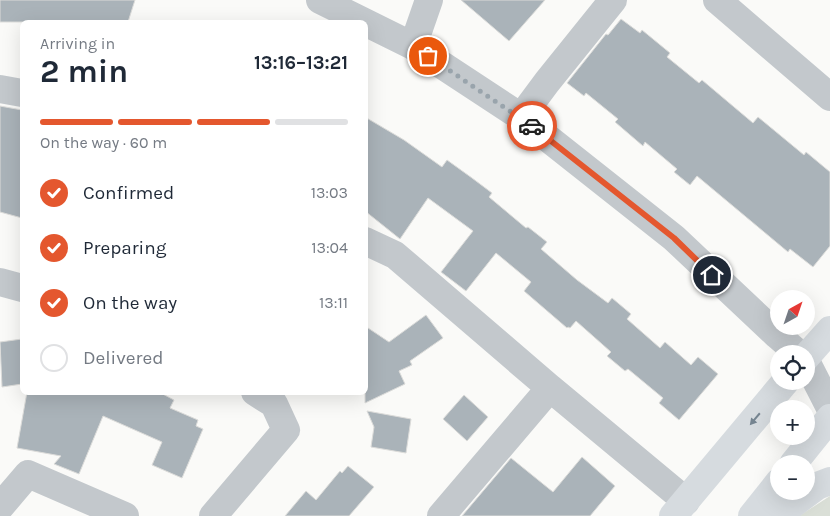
<!DOCTYPE html>
<meta charset="utf-8">
<style>
body{margin:0;font-family:Karla,sans-serif;background:#f2f2f3;color:#1f2937;height:100vh;display:flex;flex-direction:column;font-size:19px;white-space:nowrap}
*{box-sizing:border-box;margin:0}
p{font-size:16px;color:#747a83}
.icon{flex:none;width:28px;height:28px;fill:none;stroke:currentColor;stroke-width:2;stroke-linecap:round;stroke-linejoin:round}
.map{position:relative;flex:1;overflow:hidden}
.side{position:absolute;left:20px;top:20px;width:348px;height:375px;display:flex;flex-direction:column;background:#fff;border-radius:8px;box-shadow:0 5px 20px #0002}
.side>*{flex:none}
.needle{width:32px;rotate:40deg}
.tools{position:absolute;left:770px;top:290px;display:grid;gap:10px}
.tools a{display:grid;place-items:center;width:45px;height:45px;border-radius:50%;background:#fff;box-shadow:0 5px 20px #0002;font-size:25px}
.pin{position:absolute;display:grid;place-items:center;width:42px;height:42px;color:#fff;margin:-21px;border:2px solid #fff;border-radius:50%;box-shadow:0 1px 5px #0007}
.courier{position:absolute;display:grid;place-items:center;width:50px;height:50px;margin:-25px;border:4px solid #e4572e;border-radius:50%;background:#fff;color:#222;box-shadow:0 1px 6px #0007}
.summary em{font-style:normal;font-weight:700}
.summary div{display:flex;flex-direction:column-reverse}
.summary{display:flex;align-items:center;justify-content:space-between;height:85px;padding:0 20px}
h1{font-size:32px;font-weight:700;line-height:38px}
.bar{display:grid;grid-template-columns:repeat(4,1fr);gap:8px 5px;align-content:center;height:60px;padding:0 20px}
.bar i{height:6px;border-radius:4px;background:#e0e1e3}
.bar .on{background:#e4572e}
.bar p{grid-column:span 4}
ol{padding:0 20px;list-style:none}
li{display:flex;align-items:center;gap:15px;height:55px}
li p{margin-inline-start:auto}
li .icon{padding:5px;border-radius:50%;background:#e4572e;color:#fff;stroke-width:4}
li:last-child{color:#747a83}
li i{width:28px;height:28px;border:2px solid #e0e1e3;border-radius:50%}
.map>svg:first-child{display:block}
</style>
<div class="map">
<svg width="830" height="516" viewBox="0 0 830 516">
<rect width="100%" height="100%" fill="#fafaf8"/>
<path fill="#dadfd7" d="M830 496V516H799Z"/>
<path fill="#aab3b9" stroke="#dcdcda" d="M0 0H135L128 22H0Z
M461 0H545L509 41Z
M621 19 640 33 642 30 670 53 667 57 699 83 702 80 753 123 758 117 804 155 806 152 830 172V246L813 267 790 249 788 252 697 176 690 185 674 172 677 169 645 142 643 146 615 122 618 119 586 93 584 96 567 83 606 34 608 35Z
M0 106 22 110V218L0 212Z
M365 117 404 140 442 167 447 160 472 178 492 193 489 197 526 228 528 227 547 242 541 249 577 280 608 303 612 298 631 314 627 319 660 348 665 342 691 365 698 357 718 374 679 420 659 403 663 398 628 369 625 371 607 356 611 352 576 321 570 328 568 327 567 328 524 291 531 282 496 253 466 291 441 272 473 231 428 198 400 239 365 211Z
M426 315 443 338 410 361 412 365 399 371 405 384 365 403V326L389 342Z
M22 339V384L2 387 0 342Z
M27 392H159L174 400 170 408 198 420 196 426 203 429 182 478 152 465 162 442 103 416 79 474 54 464 61 456 17 448Z
M464 395 488 417 467 441 443 419Z
M367 411 411 419 406 453 371 447 374 427Z
M582 457 615 486 590 516H462L511 458 553 492Z
M348 466 374 487 349 516H285L306 491 316 500 340 471 342 473Z"/>
<g fill="none" stroke-linecap="round" stroke-linejoin="round">
<path stroke="#c3c8cc" stroke-width="28" d="M320 0 413 46 521 117 674 238 777 335 799 354
M717 0 830 97
M413 46 429 0
M0 89 22 93
M521 117 547 82 613 0
M365 241 395 255 550 388 441 516
M0 282 22 288
M806 361 830 408
M550 388 686 501
M0 507 28 474 125 516
M213 516 286 430 274 404 255 392"/>
<path stroke="#d6dbdf" stroke-width="28" d="M806 357 830 330
M793 464 830 418
M673 516 786 381
M752 516 779 482
M777 516 817 486 830 481"/>
</g>
<defs><path id="oneway-solid" d="M-6-.8H1V-3.2L6.5 0L1 3.2V.8H-6Z" transform="scale(1.25)"/></defs>
<use fill="#768591" href="#oneway-solid" transform="translate(755 419) rotate(130)"/>
<g fill="none" stroke-linecap="round" stroke-linejoin="round">
<path stroke="#99a4ac" stroke-width="5" stroke-dasharray="0 9" d="M428 56 532 126"/>
<path stroke="#e4572e" stroke-width="6" d="M532 126 674 238 712 275"/>
</g>
</svg>
<div class="tools">
<a><svg class="needle" viewBox="-14 -14 28 28"><path d="M0-13l5 13h-10z" fill="#e53935"/><path d="M0 13l5-13h-10z" fill="#747a83"/></svg></a>
<a><svg class="icon" aria-label="locate" viewBox="0 0 24 24"><circle cx="12" cy="12" r="6"/><path d="M12 2v4M12 18v4M2 12h4M18 12h4"/></svg></a>
<a>+</a>
<a>−</a>
</div>
<div class="pin" style="left:428px;top:56px;background:#ea580c"><svg class="icon" aria-label="bag" viewBox="0 0 24 24"><path d="M5 8h14l-1 12H6zM9 8a3 3 0 0 1 6 0"/></svg></div>
<div class="pin" style="left:712px;top:275px;background:#1f2937"><svg class="icon" aria-label="home" viewBox="0 0 24 24"><path d="M3 11l9-7 9 7M6 9v11h12V9"/></svg></div>
<div class="courier" style="left:532px;top:126px"><svg class="icon" aria-label="car" viewBox="0 0 24 24"><path d="M5 17H2v-5l4-1 3-4h7l3 4 3 1v5h-3M9 17h6M6 11h13"/><circle cx="7" cy="17" r="2"/><circle cx="17" cy="17" r="2"/></svg></div>
<section class="side">
<div class="summary"><div><h1>2 min</h1><p>Arriving in</p></div><em>13:16–13:21</em></div>
<div class="bar"><i class="on"></i><i class="on"></i><i class="on"></i><i></i><p>On the way · 60 m</p></div>
<ol>
<li><svg class="icon" aria-label="check" viewBox="0 0 24 24"><path d="M5 12l5 5 9-10"/></svg>Confirmed<p>13:03</p></li>
<li><svg class="icon" aria-label="check" viewBox="0 0 24 24"><path d="M5 12l5 5 9-10"/></svg>Preparing<p>13:04</p></li>
<li><svg class="icon" aria-label="check" viewBox="0 0 24 24"><path d="M5 12l5 5 9-10"/></svg>On the way<p>13:11</p></li>
<li><i></i>Delivered</li>
</ol>
</section>
</div>
